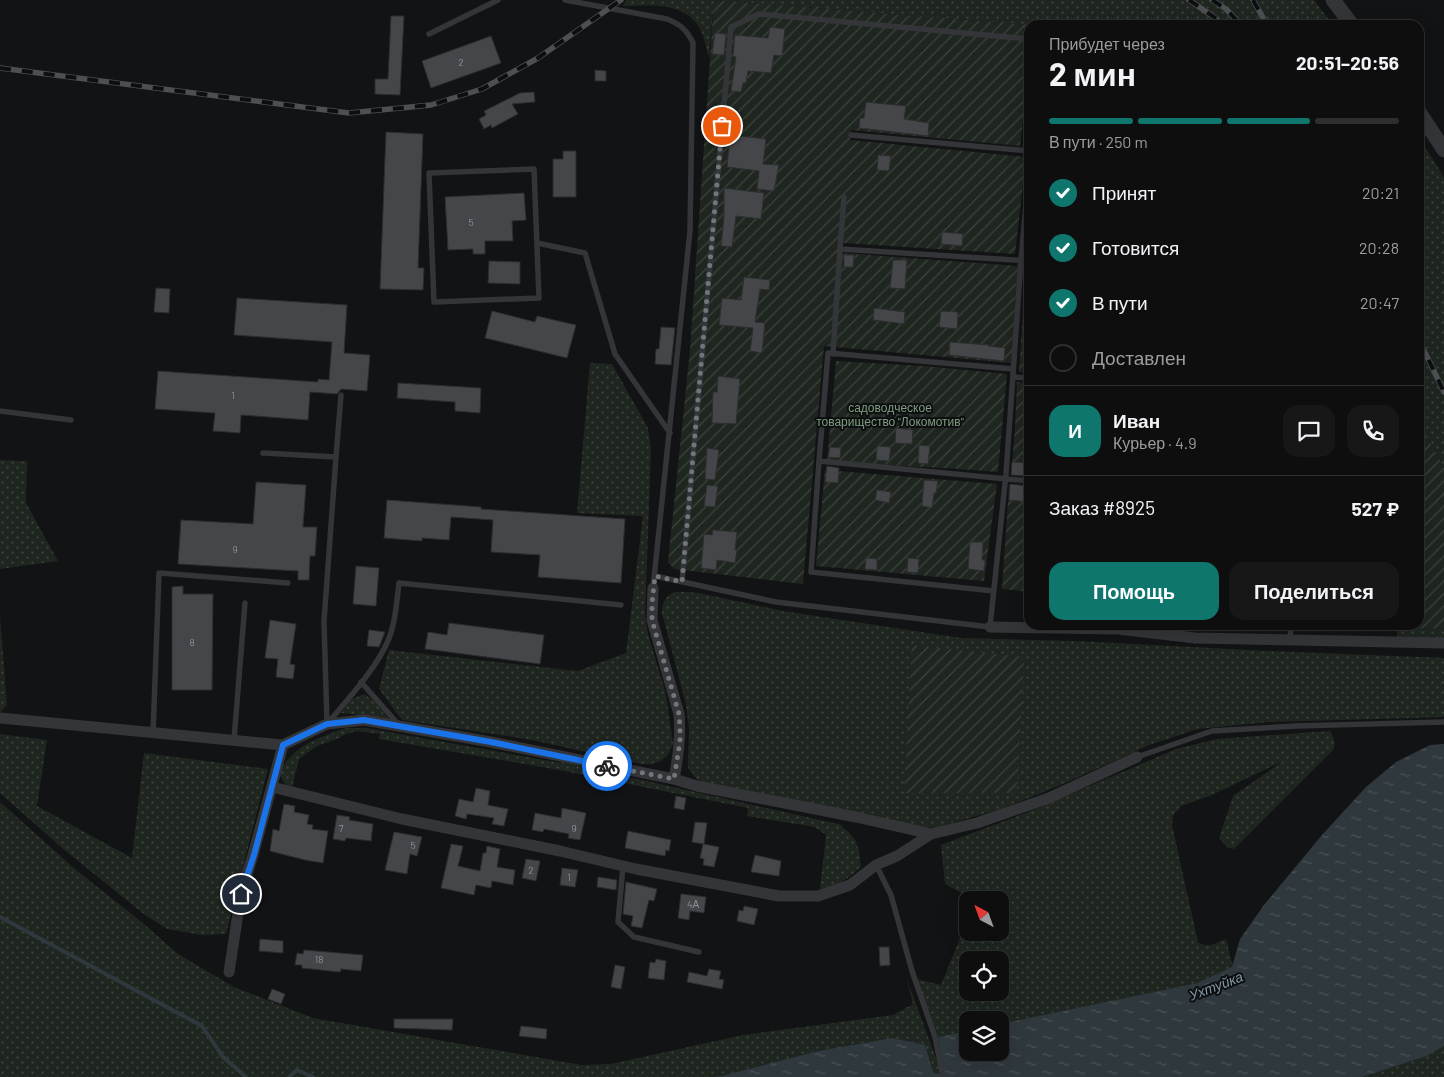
<!DOCTYPE html>
<html lang="ru">
<meta charset="utf-8">
<style>
body{margin:0;font-family:Barlow,sans-serif;background:#171718;color:#f1f3f6;height:100vh;display:flex;flex-direction:column;font-size:19px;white-space:nowrap}
*{box-sizing:border-box;margin:0}
p{font-size:16px;color:#9b9c9e}
.icon{flex:none;width:28px;height:28px;fill:none;stroke:currentColor;stroke-width:2;stroke-linecap:round;stroke-linejoin:round}
.map{position:relative;flex:1;overflow:hidden}
.sheet{position:absolute;left:1024px;top:20px;width:400px;height:610px;display:flex;flex-direction:column;background:#0e0e0f;border-radius:15px;box-shadow:0 5px 20px #0002,0 0 0 1px #2e2e2f}
.sheet>*{flex:none}
.needle{width:32px;rotate:319deg}
.buttons{position:absolute;left:959px;top:891px;display:grid;gap:10px}
.buttons a{display:grid;place-items:center;width:50px;height:50px;border-radius:10px;background:#0e0e0f;box-shadow:0 5px 20px #0002,0 0 0 1px #2e2e2f;font-size:25px}
.pin{position:absolute;display:grid;place-items:center;width:42px;height:42px;color:#fff;margin:-21px;border:2px solid #fff;border-radius:50%;box-shadow:0 1px 5px #0007}
.courier{position:absolute;display:grid;place-items:center;width:50px;height:50px;margin:-25px;border:4px solid #1a73e8;border-radius:50%;background:#fff;color:#222;box-shadow:0 1px 6px #0007}
.summary em{font-style:normal;font-weight:700}
.summary div{display:flex;flex-direction:column-reverse}
.summary{display:flex;align-items:center;justify-content:space-between;height:85px;padding:0 25px}
h1{font-size:32px;font-weight:700;line-height:38px}
.bar{display:grid;grid-template-columns:repeat(4,1fr);gap:8px 5px;align-content:center;height:60px;padding:0 25px}
.bar i{height:6px;border-radius:4px;background:#2e2e2f}
.bar .active{background:#0f766e}
.bar p{grid-column:span 4}
.line{display:flex;align-items:center;gap:12px;padding:0 25px;border-top:1px solid #2e2e2f}
.line div{flex:1}
.round{display:grid;place-items:center;flex:none;width:52px;height:52px;border-radius:15px;background:#171718}
ol{padding:0 25px;list-style:none}
li{display:flex;align-items:center;gap:15px;height:55px}
li p{margin-inline-start:auto}
li .icon{padding:5px;border-radius:50%;background:#0f766e;color:#fff;stroke-width:4}
li:last-child{color:#9b9c9e}
li i{width:28px;height:28px;border:2px solid #2e2e2f;border-radius:50%}
.cta{display:flex;gap:10px;margin-top:auto;padding:10px 25px}
.cta a{flex:1;height:58px;border-radius:15px;background:#0f766e;color:#fff;font-size:20px;font-weight:700;line-height:58px;text-align:center}
.cta a+a{background:#171718;color:#f1f3f6}
.map>svg:first-child{display:block}
</style>
<div class="map">
<svg width="1444" height="1077" viewBox="0 0 1444 1077">
<defs>
<pattern id="grass-dots" width="8" height="8" patternUnits="userSpaceOnUse" patternTransform="scale(1.25)"><rect width="8" height="8" fill="#1f2620"/><path d="M2 2h.1M6 6h.1" fill="none" stroke="#3d433e" stroke-width="1.8" stroke-linecap="round"/></pattern>
<pattern id="garden-furrows" width="10" height="10" patternUnits="userSpaceOnUse" patternTransform="scale(1.25)"><rect width="10" height="10" fill="#1f2620"/><path d="M-1 1l2-2M0 10L10 0M9 11l2-2" fill="none" stroke="#3d433e"/></pattern>
<pattern id="water-ripples" width="26" height="14" patternUnits="userSpaceOnUse" patternTransform="scale(1.25)"><rect width="26" height="14" fill="#2f383d"/><path d="M2 4q2-2 4 0t4 0M15 11q2-2 4 0t4 0" fill="none" stroke="#4a5257"/></pattern>
</defs>
<rect width="100%" height="100%" fill="#121314"/>
<path fill="url(#grass-dots)" fill-rule="evenodd" d="M626 0H1314L1333 25H1032L714 0 709 58C706 48 704 33 697 24 679 1 649 6 623 6Z
M1419 137 1444 177V468L1419 421Z
M590 363 612 364 648 428 651 450 645 616 648 634 666 694 673 744 668 755 659 762 651 764H641L532 740 402 720 379 689 389 650 578 671 626 653 643 516 577 513Z
M0 460 27 461 26 503 58 561 0 569Z
M675 592H687L699 593 783 611 961 638 1078 641 1268 651 1444 658V717L1268 722 1198 729 1149 745 1063 784 1001 809 934 828 842 818 706 783 697 779 688 768 689 729 686 705 662 613C662 603 665 596 675 592Z
M0 616 7 705 0 713Z
M1397 628 1444 629V640L1397 637Z
M364 694 373 700 388 718 341 713 352 699Z
M346 728H366L561 763 562 762 842 825V827C859 839 859 848 861 867 848 879 837 886 820 889L826 835 815 827 747 816 748 808 559 770 379 739 380 734 357 731 346 734 337 739 317 746 299 759 292 788 285 784 279 774C291 746 320 737 346 728Z
M1330 731C1334 738 1336 742 1333 750L1234 849 1227 847 1219 838 1233 796 1283 761 1212 795 1181 806 1173 816 1172 825 1198 942C1208 949 1216 943 1226 939L1233 967 1197 983 1000 1024V1020H968L967 1031 938 1037 916 979 941 985 967 921 968 932H1000V900H975L945 884 941 845 1036 809 1176 749 1217 739ZM968 960H1000V992H968Z
M0 734 47 740 37 806 132 858 144 753 268 769 226 934 202 935 167 929 145 915 62 848 0 793Z
M0 802 75 869 144 924 178 954 234 987 313 1018 581 1065 611 1064 743 1035 893 1015 913 1004 907 980 942 1074 933 1073 892 1038 818 1051 722 1076 708 1077H0Z
M1444 1046V1077H1362L1427 1056Z"/>
<path fill="url(#garden-furrows)" d="M714 0 1032 25H1029V66L1020 146 851 130 850 140 1026 157 1015 254 843 243 842 253 1018 266 1011 363 824 346 803 584 674 569 668 562 690 350Z
M1026 266 1029 267V373L1019 372Z
M836 361 924 366 1007 374 998 472C941 467 884 466 827 460Z
M1017 382 1029 383V474L1011 473 1015 429Z
M1419 421 1444 468V629L1397 628V625H1419Z
M825 470 997 484 984 581 816 566Z
M1009 487 1029 488V592L1002 589Z
M912 645 1024 657 1017 793H904Z"/>
<path fill="url(#water-ripples)" d="M1444 744V1046L1427 1056 1362 1077H945L938 1037 967 1031 968 1052H1000V1024L1197 983 1232 967 1240 939 1264 905 1322 835 1366 787 1396 762 1430 745Z
M892 1038 925 1045 933 1073 942 1074V1077H708L722 1076 818 1051Z"/>
<g fill="none" stroke-linecap="round" stroke-linejoin="round">
<path stroke="#2f383d" stroke-width="4" d="M0 917 202 1026 223 1057 246 1077
M289 1077 297 1070 313 1077"/>
</g>
<path fill="#454649" stroke="#2d2d30" d="M391 16H404L400 95 375 94V79H388Z
M770 27 785 29 782 56 774 55 771 73 748 71 746 83H743L741 92 731 91 736 57 733 56 735 35 768 38Z
M715 33 726 34 724 55 712 54Z
M491 36 501 63 431 88 422 61Z
M595 70 606 71V81H595Z
M534 92 535 102 512 104 518 114 492 128 491 125 484 129 479 119 486 115 484 111 520 93Z
M866 102 906 106 904 119 929 123 928 136 859 128 860 118H864Z
M386 132 423 134 418 268H424L423 290 380 289Z
M730 135 766 139 763 164 779 165 774 191 757 189 759 171 727 167Z
M563 151H576V197H553V159H563Z
M878 155 891 156 889 171 877 170Z
M724 188 764 193 761 219 736 216 732 247 721 246 724 217Z
M524 193 526 220 512 221 513 241H485V254H473V249L448 250 445 197Z
M942 232 963 234 962 246 941 244Z
M844 255H854L853 267H844Z
M893 260H907L905 289 890 288Z
M489 261 520 262V284L488 283Z
M744 277 770 280 769 290 760 289 755 322 765 323 762 353 750 351 753 328 719 325 722 298 741 300Z
M156 288 170 289 169 313 154 312Z
M237 298 347 305 344 353 370 355 367 391 341 389 337 394 310 392 308 420 241 415 240 433 213 431 215 413 155 409 158 371 318 382V379L329 380 332 342 234 335Z
M874 308 905 312 904 324 873 320Z
M492 311 535 322 537 316 576 325 567 358 485 338Z
M941 311 958 312 957 329 939 327Z
M661 327 675 328 671 365 655 364 656 349H659Z
M950 342 989 345 988 346 1005 348 1004 361 949 355Z
M718 376 740 379 736 424 712 423 713 392H717Z
M398 383 481 388 480 413 455 411V402L397 398Z
M896 428 913 430 912 444 895 443Z
M919 445 930 446 928 464 918 463Z
M877 446 891 447 889 461 876 460Z
M830 447 841 448 840 458 828 457Z
M707 448 719 450 715 480 705 479Z
M1012 462 1029 463V476L1011 475Z
M827 466 839 468 838 483 825 482Z
M924 480 938 481 936 493H934L932 508 922 506Z
M256 482 306 485 303 527H317L315 556H310L309 580H298V571L178 564 181 520 253 524Z
M1010 484 1029 486V502L1009 500Z
M707 485 718 486 715 507 704 506Z
M877 490 891 492 889 503 875 500Z
M387 500 481 507V509L625 519 621 583 538 577 540 555 491 552 493 520 451 517 449 540 422 538V541L384 538Z
M713 530 737 532 735 550H737L735 563 717 560 716 570 701 568 704 534 712 535Z
M970 542H983L982 560H985L984 571 968 569Z
M866 558 877 559V570L865 569Z
M908 558 919 559 918 573 907 572Z
M356 566 379 568 376 606 353 604Z
M183 586V594H213L212 690H172V587Z
M270 620 296 624 290 664 295 665 293 679 276 677 278 659 265 658Z
M449 623 544 635 540 664 425 649 428 632 447 635Z
M369 630 385 632 379 647 367 646Z
M476 788 490 791 488 805 508 809 504 826 492 824 494 818 467 814 466 819 455 816 459 799 473 802Z
M676 796 686 798 684 810 674 808Z
M284 804 295 806 294 812 309 815 307 824 313 825 312 829 328 831 323 863 305 860 270 851 273 829 279 831Z
M562 808 586 813 580 840 568 838 569 834 544 829 543 832 532 830 535 813 561 818Z
M337 815 350 817 349 820 373 824 371 841 346 838 345 841 333 839Z
M695 822 707 823 704 844 719 847 714 867 703 865 704 859 700 858 703 844 692 842Z
M628 831 671 840 669 851 666 850 665 856 625 848Z
M394 832 422 837 417 856 410 854 407 874 385 870Z
M451 844 463 846 458 866 480 871 483 853H486L487 846 500 849 497 867 515 870 513 885 492 881 491 888 476 885 474 895 441 888Z
M755 855 781 861 779 876 751 872Z
M526 859 540 861 536 881 522 878Z
M562 868 578 870 575 887 560 885Z
M598 877 617 880 616 890 597 887Z
M626 882 657 889 654 901 649 900 642 928 631 926 633 916 623 914Z
M681 894 706 897 704 913 690 911 689 920 678 918Z
M744 906 758 909 754 925 737 921 739 910 743 911Z
M260 939 283 941V953L259 951Z
M879 947H889L890 965 880 966Z
M304 950 363 955 361 971 341 969 340 972 302 968V965H295L297 953 303 954Z
M656 959 666 961 664 980 648 978 650 962 655 963Z
M615 965 625 967 621 989 611 987Z
M709 969 721 971 719 979 724 980 722 989 687 982 689 972 707 976Z
M272 989 285 994 281 1004 268 999Z
M394 1019H453L452 1030 394 1028Z
M521 1026 547 1029 546 1039 519 1036Z"/>
<g fill="none" stroke-linecap="round" stroke-linejoin="round">
<path stroke="#343538" stroke-width="5.5" d="M565 0 667 19C680 24 687 30 693 43L690 231 653 588
M429 34 498 0
M851 135 1029 151
M534 169 539 298 434 302 429 173Z
M537 243 585 253 615 354 670 433
M840 249 844 197
M833 354 840 249 1029 261
M1013 377 1029 378
M0 411 71 420
M263 453 336 457 324 621 327 724C348 699 384 661 392 629 396 615 397 599 399 583L621 605
M336 457 341 395
M819 461 828 353 1013 369
M655 576 776 602 990 627 1006 474 1021 260 1029 172
M682 582 731 27 759 14 1029 39
M994 591 811 572 819 461 1029 481
M1290 639 1291 625
M361 682 398 724
M153 734 159 573 288 583
M234 740 245 603
M1137 757 1212 731 1296 726 1444 722
M876 865 891 895 912 971 935 1037 943 1077
M623 866 618 922 634 937 699 952"/>
<path stroke="#343538" stroke-width="11" d="M990 627 1118 629 1195 638 1444 643
M0 718 283 745 327 724 364 720 491 742 674 779C678 757 681 737 679 714L652 620 653 588
M674 779 697 786 856 817 931 834 977 823 1049 798 1137 757
M272 787 402 819 560 851 636 869 779 896H818L850 885 876 865 897 856 931 834
M229 972 241 894 253 855 283 745"/>
<path stroke="#343538" stroke-width="15" d="M1333 0 1352 25
M1419 112 1444 150"/>
<g stroke="#4d4f53" stroke-width="5.5">
<path id="rail" d="M1189 0 1214 17 1223 25
M1212 0 1226 9 1241 25
M1253 0 1267 25
M0 68 349 113 431 105 482 89 538 58 621 0
M1419 340 1444 392"/>
</g>
<use href="#rail" stroke="#0d0e0f" stroke-width="4" stroke-dasharray="11" stroke-linecap="butt"/>
</g>
<g fill="none" stroke-linecap="round" stroke-linejoin="round">
<path stroke="#72767b" stroke-width="5" stroke-dasharray="0 9" d="M607 766 674 779 680 741V729L679 714 652 620V603L655 576 682 582 722 126"/>
<path stroke="#1a73e8" stroke-width="6" d="M241 894 254 855 283 745 327 724 364 720 491 742 607 766"/>
</g>
<g text-anchor="middle" stroke-width="4" stroke-linejoin="round" paint-order="stroke">
<g font-size="10" fill="#8e9298">
<text x="461" y="66">2</text>
<text x="471" y="226">5</text>
<text x="233" y="399">1</text>
<text x="235" y="553">9</text>
<text x="192" y="646">8</text>
<text x="341" y="832">7</text>
<text x="574" y="832">9</text>
<text x="413" y="849">5</text>
<text x="531" y="874">2</text>
<text x="569" y="881">1</text>
<text x="693" y="908">4А</text>
<text x="319" y="963">18</text>
</g>
<g font-size="12" fill="#7f9c7f" stroke="#0d0e0f">
<text x="890" y="412">садоводческое<tspan x="890" dy="14">товарищество "Локомотив"</tspan></text>
</g>
<g font-size="14" font-style="italic" fill="#809aaa" stroke="#0d0e0f">
<text transform="translate(1216 986) rotate(-21)" y="5">Ухтуйка</text>
</g>
</g>
</svg>
<div class="buttons">
<a><svg class="needle" viewBox="-14 -14 28 28"><path d="M0-13l5 13h-10z" fill="#e53935"/><path d="M0 13l5-13h-10z" fill="#9b9c9e"/></svg></a>
<a><svg class="icon" aria-label="locate" viewBox="0 0 24 24"><circle cx="12" cy="12" r="6"/><path d="M12 2v4M12 18v4M2 12h4M18 12h4"/></svg></a>
<a><svg class="icon" aria-label="layers" viewBox="0 0 24 24"><path d="M12 4l9 5-9 5-9-5zM3 14l9 5 9-5"/></svg></a>
</div>
<div class="pin" style="left:722px;top:126px;background:#ea580c"><svg class="icon" aria-label="bag" viewBox="0 0 24 24"><path d="M5 8h14l-1 12H6zM9 8a3 3 0 0 1 6 0"/></svg></div>
<div class="pin" style="left:241px;top:894px;background:#1f2937"><svg class="icon" aria-label="home" viewBox="0 0 24 24"><path d="M3 11l9-7 9 7M6 9v11h12V9"/></svg></div>
<div class="courier" style="left:607px;top:766px"><svg class="icon" aria-label="bike" viewBox="0 0 24 24"><circle cx="6" cy="16" r="4"/><circle cx="18" cy="16" r="4"/><path d="M6 16l4-8h5l3 8M10 8l3 8H6M13 5h3"/></svg></div>
<section class="sheet">
<div class="summary"><div><h1>2 мин</h1><p>Прибудет через</p></div><em>20:51–20:56</em></div>
<div class="bar"><i class="active"></i><i class="active"></i><i class="active"></i><i></i><p>В пути · 250 m</p></div>
<ol>
<li><svg class="icon" aria-label="check" viewBox="0 0 24 24"><path d="M5 12l5 5 9-10"/></svg>Принят<p>20:21</p></li>
<li><svg class="icon" aria-label="check" viewBox="0 0 24 24"><path d="M5 12l5 5 9-10"/></svg>Готовится<p>20:28</p></li>
<li><svg class="icon" aria-label="check" viewBox="0 0 24 24"><path d="M5 12l5 5 9-10"/></svg>В пути<p>20:47</p></li>
<li><i></i>Доставлен</li>
</ol>
<div class="line" style="height:90px"><b class="round" style="background:#0f766e;color:#fff">И</b><div><b>Иван</b><p>Курьер · 4.9</p></div><a class="round"><svg class="icon" aria-label="chat" viewBox="0 0 24 24"><path d="M4 5h16v11H9l-5 4z"/></svg></a><a class="round"><svg class="icon" aria-label="phone" viewBox="0 0 24 24"><path d="M5 4h4l2 5-3 2q2 4 5 5l2-3 5 2v4C11 20 4 13 5 4z"/></svg></a></div>
<div class="line" style="height:65px"><div>Заказ #8925</div><b>527 ₽</b></div>
<div class="cta"><a>Помощь</a><a>Поделиться</a></div>
</section>
</div>
